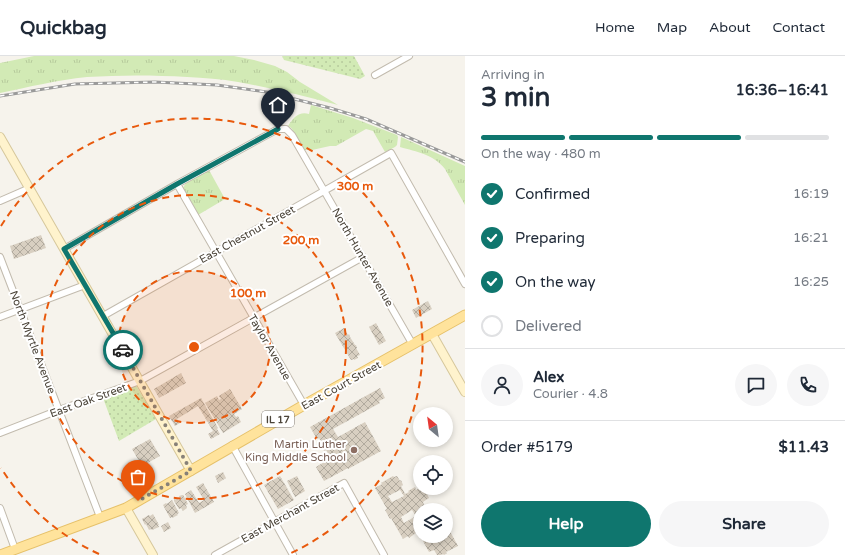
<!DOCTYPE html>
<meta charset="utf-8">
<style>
body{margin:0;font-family:"Varela Round",sans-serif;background:#f6f6f7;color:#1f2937;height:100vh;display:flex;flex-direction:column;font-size:15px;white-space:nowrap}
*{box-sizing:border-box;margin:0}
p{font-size:13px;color:#747a83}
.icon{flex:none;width:22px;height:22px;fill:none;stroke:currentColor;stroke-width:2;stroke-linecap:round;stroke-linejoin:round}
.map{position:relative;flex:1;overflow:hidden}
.details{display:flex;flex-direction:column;background:#fff;width:380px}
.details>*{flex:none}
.needle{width:26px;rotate:331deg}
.tools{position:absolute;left:413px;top:351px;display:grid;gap:8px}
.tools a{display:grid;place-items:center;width:40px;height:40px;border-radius:50%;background:#fff;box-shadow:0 2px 6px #0003;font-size:20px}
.pin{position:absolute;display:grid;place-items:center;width:34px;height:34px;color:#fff;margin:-41px -17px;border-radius:50% 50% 50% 0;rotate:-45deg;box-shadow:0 0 4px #0007}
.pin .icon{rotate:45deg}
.courier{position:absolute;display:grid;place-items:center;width:40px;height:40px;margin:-20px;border:3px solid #0f766e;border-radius:50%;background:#fff;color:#222;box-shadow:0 1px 5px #0007}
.headline em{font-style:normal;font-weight:700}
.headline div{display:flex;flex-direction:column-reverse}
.headline{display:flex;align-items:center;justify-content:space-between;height:68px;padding:0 16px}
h1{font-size:26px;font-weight:700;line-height:30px}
.bar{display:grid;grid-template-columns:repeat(4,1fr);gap:6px 4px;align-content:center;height:48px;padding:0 16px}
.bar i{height:5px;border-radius:3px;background:#e0e1e3}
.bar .on{background:#0f766e}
.bar p{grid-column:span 4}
.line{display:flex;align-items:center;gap:10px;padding:0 16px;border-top:1px solid #e0e1e3}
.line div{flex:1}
.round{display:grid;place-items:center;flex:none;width:42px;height:42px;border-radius:21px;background:#f6f6f7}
ol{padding:0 16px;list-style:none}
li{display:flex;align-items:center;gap:12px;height:44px}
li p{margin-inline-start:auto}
li .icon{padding:4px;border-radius:50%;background:#0f766e;color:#fff;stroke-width:4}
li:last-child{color:#747a83}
li i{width:22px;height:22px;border:2px solid #e0e1e3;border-radius:50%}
.cta{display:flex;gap:8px;margin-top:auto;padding:8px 16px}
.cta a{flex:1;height:46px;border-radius:24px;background:#0f766e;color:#fff;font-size:16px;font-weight:700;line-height:46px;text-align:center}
.cta a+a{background:#f6f6f7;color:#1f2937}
header{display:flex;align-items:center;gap:24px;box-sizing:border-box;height:56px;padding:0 20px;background:#fff;border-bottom:1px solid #e0e1e3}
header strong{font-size:19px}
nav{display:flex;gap:22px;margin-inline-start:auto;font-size:14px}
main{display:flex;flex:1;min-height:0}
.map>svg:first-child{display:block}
</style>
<header>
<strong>Quickbag</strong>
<nav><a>Home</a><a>Map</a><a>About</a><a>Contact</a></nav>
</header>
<main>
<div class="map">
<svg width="465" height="499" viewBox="0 0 465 499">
<defs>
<pattern id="grass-tufts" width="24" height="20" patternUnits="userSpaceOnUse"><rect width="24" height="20" fill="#d2eab5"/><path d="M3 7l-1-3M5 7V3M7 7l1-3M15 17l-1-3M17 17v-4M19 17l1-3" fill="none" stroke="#b6ca9c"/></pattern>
<pattern id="park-dots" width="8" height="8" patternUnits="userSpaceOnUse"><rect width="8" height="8" fill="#d2eab5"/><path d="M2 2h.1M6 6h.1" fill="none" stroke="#b6ca9c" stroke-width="1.8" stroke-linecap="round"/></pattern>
<pattern id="building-cross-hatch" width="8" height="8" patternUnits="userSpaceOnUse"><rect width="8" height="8" fill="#d8cfc1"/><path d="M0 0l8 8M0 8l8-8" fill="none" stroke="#b1aa9e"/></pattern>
</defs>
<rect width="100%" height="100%" fill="#f6f3ec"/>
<path fill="url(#grass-tufts)" d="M34 0H234L254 4 275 10 287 16 300 26 338 49C305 40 272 32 238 26 221 23 204 22 187 21 153 19 120 19 87 21 57 24 29 31 0 37V7Z
M311 49 353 62 397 79 398 81 397 89 395 91 385 96 373 75 366 73 336 90H330L312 94H304L292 73 290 71 288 70C293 62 299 55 309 58Z
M401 81 465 110V149L445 113C433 98 417 96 400 91Z
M209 114 225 143 198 159 183 132C186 124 201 118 209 114Z"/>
<path fill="url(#park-dots)" d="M282 0H354L365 20 360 23 284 4Z
M136 330 137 331 156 363 119 385 103 342Z"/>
<path fill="url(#building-cross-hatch)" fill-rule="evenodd" d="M41 179 46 192 14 203 10 190Z
M428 245 432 253 416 262 412 254Z
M376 267 386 285 379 289 369 271Z
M344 272 348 279 349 278 350 280V281L355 289H356L357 292H356L360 299 357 300 358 302 354 304V303L351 304 335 277Z
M181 317 186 327 159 342 154 333Z
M380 332 385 342 379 345 380 347 333 373 338 381 365 366 381 395 348 413V412L324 425 316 411 331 402 326 394 324 395 322 391 324 390 319 382 317 383 310 371Z
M230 333 242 353 234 358 236 361 238 360 241 366 223 377 205 347 217 340 219 344 221 343 219 340Z
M201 342 218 372 217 373 220 378 211 383 208 378 213 375 198 350 177 363 180 367 175 370 169 360Z
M150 383 160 400 142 410 132 393Z
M223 416 226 422 218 427 215 420Z
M280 420 294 444 278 453 264 429Z
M297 420 305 435 295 441 287 425Z
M393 420 394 421 397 420 400 425 401 424 403 429 401 430 405 438 409 436 408 435 415 431 416 434 420 432H424L429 442 423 446 424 449 419 452 420 453V474L409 482 408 480 403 483 391 462 390 463 385 454 387 453 375 432 382 428 381 427ZM400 434 404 440 392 446 388 440ZM412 454 416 460 404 467 401 461Z
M203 427 214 446 195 457 185 438 191 434 199 447 204 444 196 431Z
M182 439H183L188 448 186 449 187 452 183 455 181 452 179 453 174 445V443L177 442 179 444 180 443 179 440Z
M172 444 179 457 177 458 178 459 172 462V461L170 462 163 449 166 447 167 448 168 447Z
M434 447 438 454H421Z
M153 458 159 469H158L159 471 152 474 151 473 149 474 146 468 145 469 142 463 149 459 150 460Z
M168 466 171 472 164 476 161 470Z
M446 468 458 490 446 496 447 497 444 499 443 498 441 499H437L434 494 429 496 423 485 427 483 426 480H446Z"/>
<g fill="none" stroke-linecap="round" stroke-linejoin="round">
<g stroke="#c2bbae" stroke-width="8">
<path id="street" d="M375 19 409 0
M177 128 304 349
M0 145 30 132
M64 193 177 128 278 73H286L292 79 413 289
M0 201 100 461
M103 260 391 97 465 228
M0 261 85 229
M0 377 59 354 140 325 363 201
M232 389 293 499
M0 452 15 493
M215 499 344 427 384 499"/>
</g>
<g stroke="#d6c79b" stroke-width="10">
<path id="secondary" d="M0 81 191 415
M432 278 465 336
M126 452 153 499"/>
</g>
<g stroke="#e6c16a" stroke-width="11">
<path id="primary" d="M0 499 126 452 304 349 465 259"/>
</g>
<use href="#street" stroke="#fff" stroke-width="6"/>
<use href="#secondary" stroke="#fff3cd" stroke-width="8"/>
<use href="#primary" stroke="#ffe39c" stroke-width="9"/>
<g stroke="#9a9a9a" stroke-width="3">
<path id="rail" d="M0 40 75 28 155 26 217 29 267 36 330 52 366 63 465 106"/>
</g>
<use href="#rail" stroke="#fff" stroke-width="1.5" stroke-dasharray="4.5" stroke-linecap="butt"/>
</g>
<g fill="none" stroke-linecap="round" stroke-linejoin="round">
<path stroke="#878178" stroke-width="4" stroke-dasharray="0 7.2" d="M123 294 191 415 138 445"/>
<path stroke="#0f766e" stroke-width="5" d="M123 294 64 193 177 128 278 73"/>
</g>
<circle cx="194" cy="291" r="76" fill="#e8590c" fill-opacity=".12"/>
<g fill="none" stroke="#e8590c" stroke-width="2" stroke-dasharray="7 5">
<circle cx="194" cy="291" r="76"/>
<circle cx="194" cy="291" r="152"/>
<path d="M99 498A228 228 0 0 1 1 412M1 170A228 228 0 1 1 289 498"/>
</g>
<circle fill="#8d6e63" stroke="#fff" stroke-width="1.5" cx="354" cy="394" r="4"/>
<g text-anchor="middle" stroke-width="4" stroke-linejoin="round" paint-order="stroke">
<rect fill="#fff" stroke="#817c74" stroke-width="1" x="262" y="355" width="32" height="16" rx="3"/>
<g font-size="10" font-weight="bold" fill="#4b4439">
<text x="278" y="367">IL 17</text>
</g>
<g font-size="11" fill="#4b4439" stroke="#fff">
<text transform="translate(247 178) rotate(-29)" y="4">East Chestnut Street</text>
<text transform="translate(363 201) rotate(60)" y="4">North Hunter Avenue</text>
<text transform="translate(33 286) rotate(69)" y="4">North Myrtle Avenue</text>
<text transform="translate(270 291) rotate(60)" y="4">Taylor Avenue</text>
<text transform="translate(341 329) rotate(-29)" y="4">East Court Street</text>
<text transform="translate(88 344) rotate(-20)" y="4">East Oak Street</text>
<text transform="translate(290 457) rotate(-29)" y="4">East Merchant Street</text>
</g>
<g font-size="11" fill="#785e54" stroke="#fff" text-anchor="end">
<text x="346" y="392">Martin Luther<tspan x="346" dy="13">King Middle School</tspan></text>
</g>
</g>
<circle cx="194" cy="291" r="6" fill="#e8590c" stroke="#fff" stroke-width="2"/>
<g font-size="12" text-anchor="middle" font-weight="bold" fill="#e8590c" stroke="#fff" stroke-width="4" stroke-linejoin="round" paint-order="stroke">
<text x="355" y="134">300 m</text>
<text x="301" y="188">200 m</text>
<text x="248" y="241">100 m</text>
</g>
</svg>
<div class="tools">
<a><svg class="needle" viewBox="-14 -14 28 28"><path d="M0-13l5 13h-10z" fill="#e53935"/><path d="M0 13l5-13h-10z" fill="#747a83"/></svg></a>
<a><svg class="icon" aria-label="locate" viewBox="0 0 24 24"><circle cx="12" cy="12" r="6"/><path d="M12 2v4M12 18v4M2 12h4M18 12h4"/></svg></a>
<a><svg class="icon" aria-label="layers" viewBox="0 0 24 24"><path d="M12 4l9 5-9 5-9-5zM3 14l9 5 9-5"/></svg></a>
</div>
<div class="pin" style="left:138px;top:445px;background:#ea580c"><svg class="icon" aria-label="bag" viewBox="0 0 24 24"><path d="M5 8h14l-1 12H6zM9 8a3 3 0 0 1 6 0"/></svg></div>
<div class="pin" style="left:278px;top:73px;background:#1f2937"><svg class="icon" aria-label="home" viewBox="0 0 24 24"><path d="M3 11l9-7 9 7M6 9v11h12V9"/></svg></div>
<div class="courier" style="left:123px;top:294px"><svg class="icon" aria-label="car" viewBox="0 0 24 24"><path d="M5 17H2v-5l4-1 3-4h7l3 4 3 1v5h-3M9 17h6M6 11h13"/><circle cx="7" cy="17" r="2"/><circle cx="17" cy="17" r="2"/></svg></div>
</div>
<section class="details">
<div class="headline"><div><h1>3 min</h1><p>Arriving in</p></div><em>16:36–16:41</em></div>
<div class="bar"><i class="on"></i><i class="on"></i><i class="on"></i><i></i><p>On the way · 480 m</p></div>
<ol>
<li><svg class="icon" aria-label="check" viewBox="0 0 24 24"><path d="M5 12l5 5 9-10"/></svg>Confirmed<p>16:19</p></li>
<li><svg class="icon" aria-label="check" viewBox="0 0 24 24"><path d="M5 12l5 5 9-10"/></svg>Preparing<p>16:21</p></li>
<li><svg class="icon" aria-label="check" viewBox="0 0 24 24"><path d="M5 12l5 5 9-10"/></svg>On the way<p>16:25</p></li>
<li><i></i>Delivered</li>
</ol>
<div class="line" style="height:72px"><a class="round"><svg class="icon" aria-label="person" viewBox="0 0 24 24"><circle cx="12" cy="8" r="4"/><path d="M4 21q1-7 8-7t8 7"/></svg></a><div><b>Alex</b><p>Courier · 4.8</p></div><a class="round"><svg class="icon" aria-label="chat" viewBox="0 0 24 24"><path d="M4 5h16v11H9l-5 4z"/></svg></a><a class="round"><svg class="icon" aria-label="phone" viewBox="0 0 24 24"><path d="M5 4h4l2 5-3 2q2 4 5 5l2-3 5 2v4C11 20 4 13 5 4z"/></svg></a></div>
<div class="line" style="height:52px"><div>Order #5179</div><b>$11.43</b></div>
<div class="cta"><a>Help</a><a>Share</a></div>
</section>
</main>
